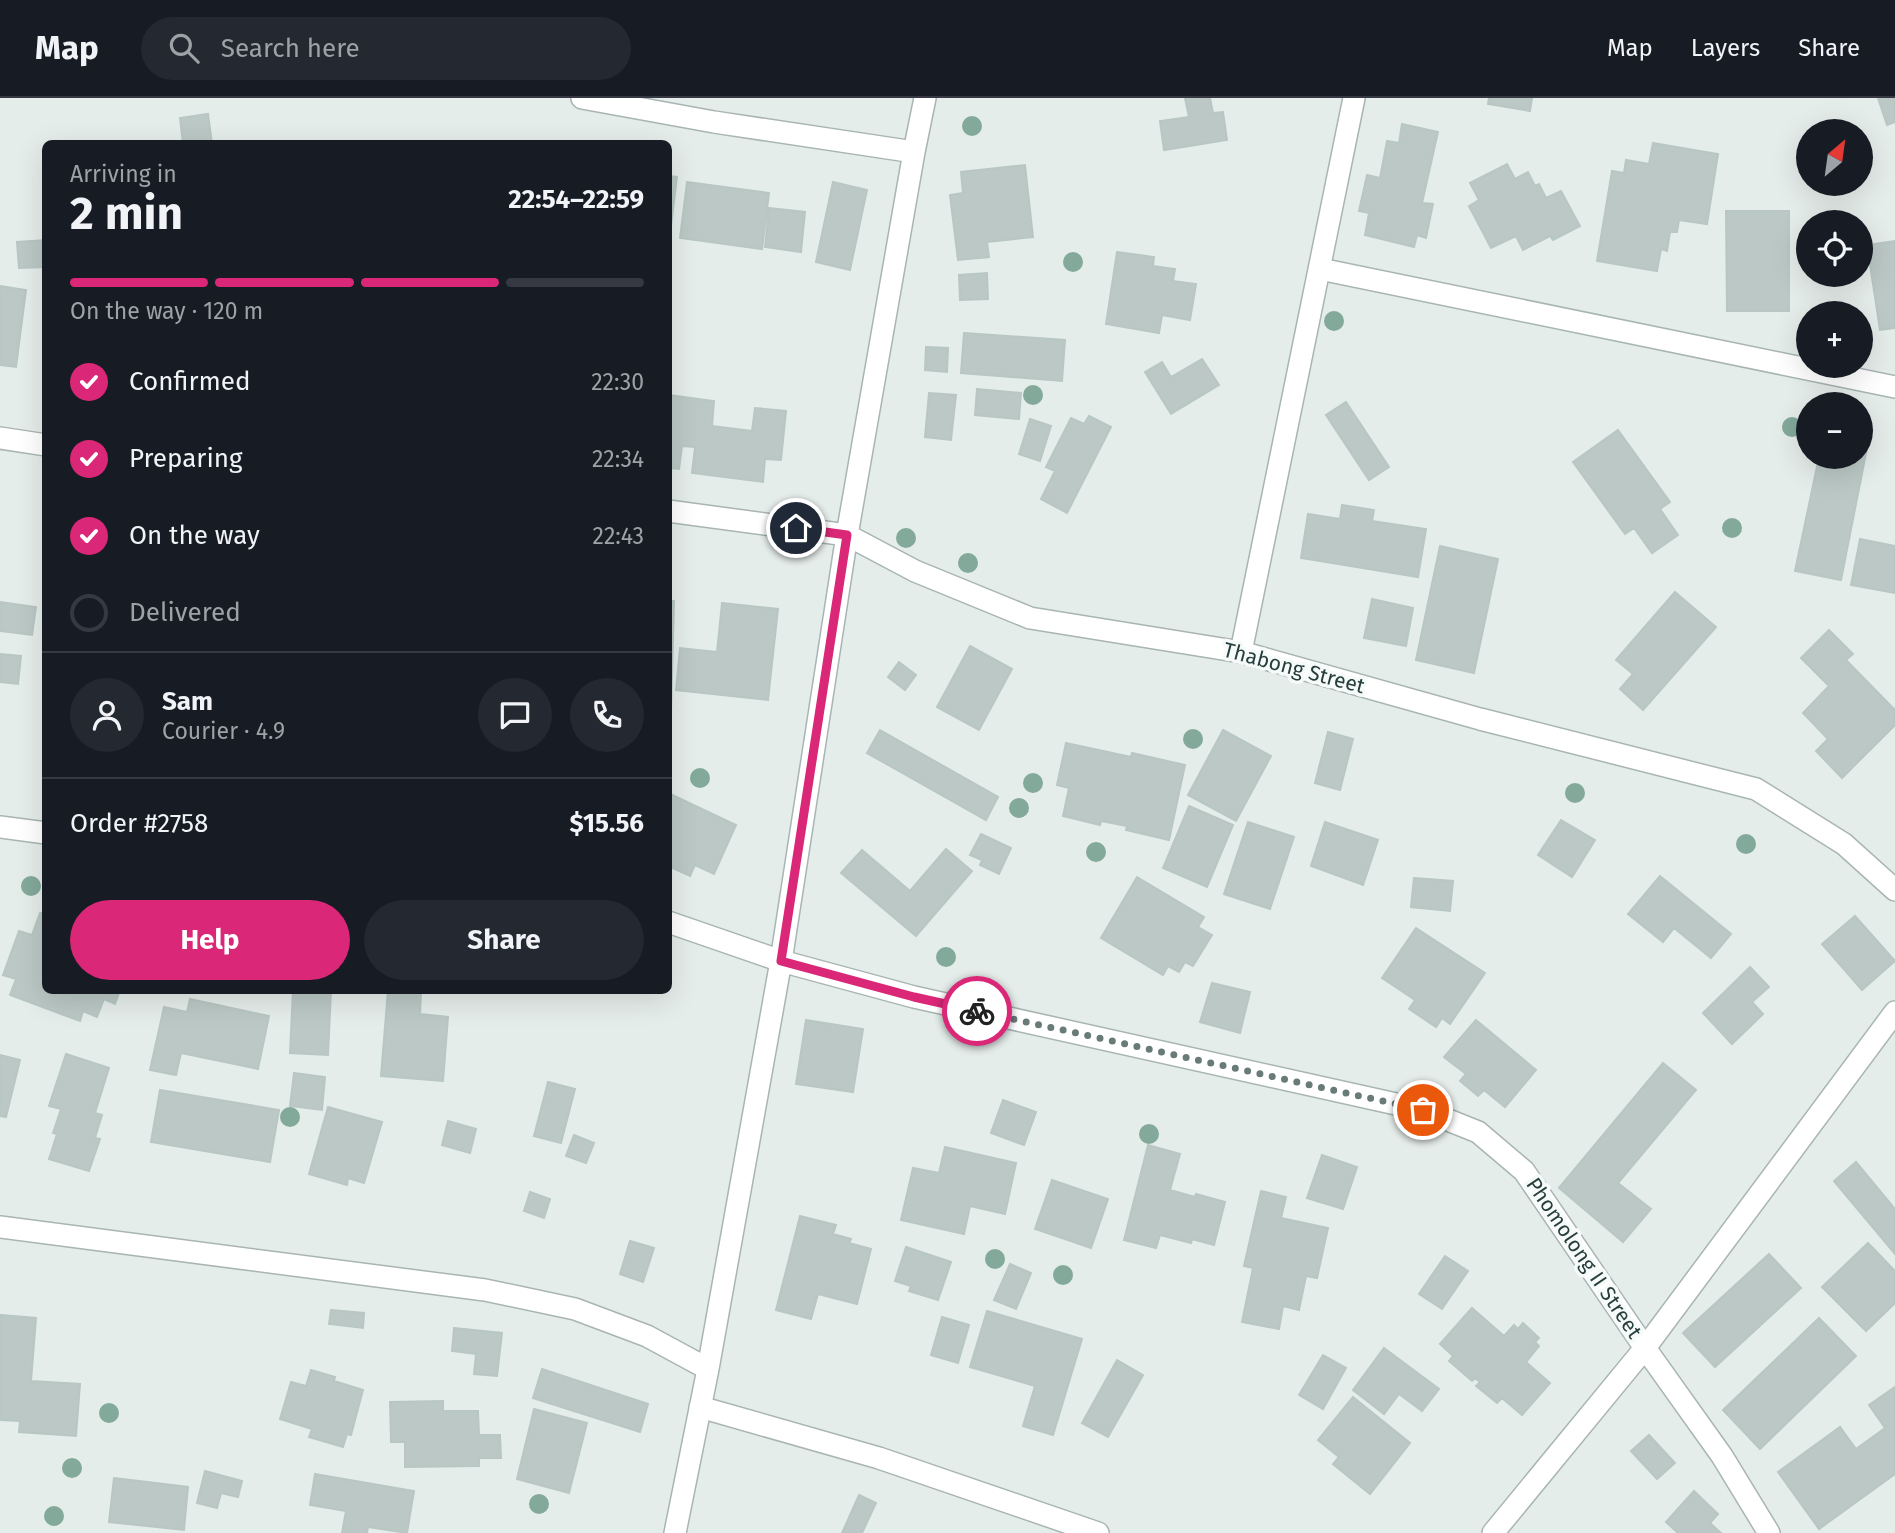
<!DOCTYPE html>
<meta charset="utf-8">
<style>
body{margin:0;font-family:"Fira Sans",sans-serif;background:#242831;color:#f1f3f6;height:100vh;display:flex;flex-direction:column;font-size:26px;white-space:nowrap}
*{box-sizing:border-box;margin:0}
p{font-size:23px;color:#9ea1a6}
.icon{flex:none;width:38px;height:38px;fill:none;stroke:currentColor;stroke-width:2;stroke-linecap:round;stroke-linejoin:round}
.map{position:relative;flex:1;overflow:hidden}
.panel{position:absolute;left:42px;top:42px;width:630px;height:854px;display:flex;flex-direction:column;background:#171b24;border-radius:10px;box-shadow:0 7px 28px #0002}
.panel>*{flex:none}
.needle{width:46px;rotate:29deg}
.tools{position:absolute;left:1796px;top:21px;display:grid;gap:14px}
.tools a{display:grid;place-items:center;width:77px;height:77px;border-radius:50%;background:#171b24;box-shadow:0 7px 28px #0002;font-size:35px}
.pin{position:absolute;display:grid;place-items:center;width:60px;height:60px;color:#fff;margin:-30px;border:4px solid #fff;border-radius:50%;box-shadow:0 2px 7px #0007}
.courier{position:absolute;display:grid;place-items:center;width:70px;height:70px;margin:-35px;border:5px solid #db2777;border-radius:50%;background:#fff;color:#222;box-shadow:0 2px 9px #0007}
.head em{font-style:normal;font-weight:700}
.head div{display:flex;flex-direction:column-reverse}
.head{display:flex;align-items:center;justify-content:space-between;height:119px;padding:0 28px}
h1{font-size:46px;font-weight:700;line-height:52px}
.bar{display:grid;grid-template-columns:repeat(4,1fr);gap:10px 7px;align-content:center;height:84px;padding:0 28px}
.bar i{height:9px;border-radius:5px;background:#363941}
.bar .current{background:#db2777}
.bar p{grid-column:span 4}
.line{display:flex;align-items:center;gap:18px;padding:0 28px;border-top:2px solid #363941}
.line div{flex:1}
.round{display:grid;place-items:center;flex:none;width:74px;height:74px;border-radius:37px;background:#242831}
ol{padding:0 28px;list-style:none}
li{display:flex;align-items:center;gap:21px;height:77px}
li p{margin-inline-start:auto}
li .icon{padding:7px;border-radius:50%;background:#db2777;color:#fff;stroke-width:4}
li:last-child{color:#9ea1a6}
li i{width:38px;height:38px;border:4px solid #363941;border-radius:50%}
.primary-button{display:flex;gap:14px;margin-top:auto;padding:14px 28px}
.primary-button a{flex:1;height:80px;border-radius:42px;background:#db2777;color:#fff;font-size:28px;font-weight:700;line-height:80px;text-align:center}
.primary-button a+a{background:#242831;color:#f1f3f6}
header{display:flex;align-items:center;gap:42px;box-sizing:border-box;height:98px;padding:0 35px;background:#171b24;border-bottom:2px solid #363941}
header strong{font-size:33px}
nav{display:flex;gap:38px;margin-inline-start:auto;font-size:24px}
.search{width:490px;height:63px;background:#242831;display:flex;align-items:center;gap:18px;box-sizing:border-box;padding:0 24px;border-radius:38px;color:#9ea1a6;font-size:26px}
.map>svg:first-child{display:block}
</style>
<header>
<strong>Map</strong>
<div class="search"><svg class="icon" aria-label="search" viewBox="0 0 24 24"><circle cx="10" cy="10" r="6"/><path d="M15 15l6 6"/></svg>Search here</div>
<nav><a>Map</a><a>Layers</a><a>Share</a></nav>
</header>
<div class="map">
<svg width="1895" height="1435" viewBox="0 0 1895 1435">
<rect width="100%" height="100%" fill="#e5edeb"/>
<path fill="#bbc8c5" stroke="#b8c7c3" stroke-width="2" d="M1185 0H1210L1213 15 1223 14 1227 42 1164 52 1160 23 1189 19Z
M1489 0H1532L1530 13 1488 6Z
M1878 0H1895V24L1887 27Z
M208 16 212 46H183L180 20Z
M1402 26 1438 34 1422 105 1433 106 1426 140 1417 137 1414 149 1365 137 1369 115 1359 113 1367 77 1380 80 1387 43 1399 45Z
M1653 45 1718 56 1707 126 1679 122 1677 134H1670L1667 153 1661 151 1657 173 1597 163 1612 73 1624 75 1626 62 1649 66Z
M1507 66 1515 81 1528 74 1535 88 1539 86 1546 100 1561 93 1580 128 1553 142 1550 138 1523 152 1516 138 1491 150 1469 108 1479 102 1470 85Z
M1025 67 1033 139 987 144 989 159 958 162 950 97 963 95 961 74Z
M668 78 677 79 668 152Z
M687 84 769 95 762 151 680 140Z
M833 84 867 92 850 172 816 164Z
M769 110 805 114 801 154 765 149Z
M1726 113H1789V213H1727Z
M46 142V169L19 170 17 144Z
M1895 143V230L1880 232 1867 147Z
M1117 154 1154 159 1153 168 1175 171 1173 183 1196 186 1190 222 1162 217 1159 235 1106 226Z
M987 175 988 201 960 202 959 177Z
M0 188 26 192 16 269 0 267Z
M964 235 1065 242 1062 283 961 275Z
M926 249 948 250 947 274 925 272Z
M1202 261 1219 287 1171 316 1145 274 1162 264 1171 279Z
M977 291 1021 295 1019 321 975 317Z
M929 295 956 297 951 342 925 339Z
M669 297 714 303 712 328 752 333 755 310 786 313 781 362 765 361 763 384 692 375 695 349 682 348 679 371 668 370Z
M1346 304 1389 369 1369 382 1326 317Z
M1089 318 1111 329 1067 415 1041 401 1055 373 1046 369 1071 320 1084 326Z
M1030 321 1051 328 1040 363 1019 356Z
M1618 332 1670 404 1660 411 1678 437 1652 455 1634 430 1625 436 1573 364Z
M1860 338 1869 340 1841 482 1795 473 1819 359H1860Z
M1342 407 1374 412 1372 423 1426 431 1418 479 1301 460 1308 416 1340 421Z
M1860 441 1895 448V495L1851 487Z
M1440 448 1498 461 1474 575 1416 562Z
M1675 494 1716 529 1643 612 1620 591 1633 576 1616 562Z
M1372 501 1413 510 1406 548 1364 540Z
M668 503H674L671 613H668Z
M0 504 36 509 32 537 0 533Z
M722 505 778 511 768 602 676 592 680 550 717 554Z
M1829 532 1853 556 1846 562 1895 612V627L1842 680 1816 653 1828 641 1803 615 1829 588 1801 560Z
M970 548 1012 571 979 632 937 609Z
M0 556 21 558 18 586 0 584Z
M899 564 916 577 905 592 888 579Z
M880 632 998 699 986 722 867 655Z
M1223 632 1271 658 1236 723 1188 697Z
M1328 634 1353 641 1340 692 1315 685Z
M1066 645 1131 659 1132 655 1185 667 1169 742 1126 732 1127 728 1101 723 1100 727 1063 718 1069 690 1057 687Z
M668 695 736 727 714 776 695 767 690 778 668 768 671 756 668 755Z
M1189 708 1233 727 1207 789 1163 770Z
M1561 722 1595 742 1572 779 1538 757Z
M1248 724 1294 739 1270 811 1224 796Z
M1325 724 1378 742 1363 787 1311 768Z
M981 736 1011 750 999 776 980 767 982 762 970 757Z
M946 751 972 773 916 838 841 775 862 752 910 793Z
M1660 778 1731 836 1711 860 1674 830 1663 844 1628 816Z
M1137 779 1204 819 1198 829 1212 837 1193 868 1185 864 1179 874 1168 868 1163 877 1101 840Z
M1414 780 1453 783 1450 813 1411 809Z
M40 815 46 817V892H120L115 906 104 901 97 919 83 913 80 923 10 897 16 881 3 877 19 833 32 837Z
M1855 818 1895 863 1862 892 1822 846Z
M1416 830 1485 875 1450 926 1442 920 1436 929 1409 911 1415 902 1382 880Z
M1750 869 1769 889 1752 904 1763 916 1732 946 1703 915Z
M1212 885 1250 894 1240 935 1200 924Z
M293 892H331L328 957 290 955Z
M388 892 421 894 420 916 448 919 443 983 381 978Z
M190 901 269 918 258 971 181 955 176 977 150 972 164 909 187 914Z
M806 922 863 931 853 994 796 986Z
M1476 922 1536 972 1505 1009 1484 992 1478 998 1460 983 1466 976 1444 959Z
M66 956 109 970 95 1015 102 1017 95 1040 100 1041 89 1073 49 1061 57 1036 53 1035 61 1011 49 1008Z
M0 957 20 962 6 1019 0 1018Z
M1663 965 1696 992 1618 1085 1651 1111 1623 1144 1559 1090Z
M294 975 325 979 322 1012 290 1008Z
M548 984 575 991 561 1045 534 1038Z
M160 992 279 1012 270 1064 151 1044Z
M1003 1002 1036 1014 1024 1047 991 1035Z
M328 1009 382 1024 364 1085 348 1080 347 1087 309 1076Z
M448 1023 476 1031 470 1055 442 1047Z
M574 1037 594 1045 586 1065 566 1058Z
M1148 1047 1180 1056 1170 1092 1195 1099 1196 1096 1225 1104 1214 1147 1192 1141 1191 1145 1160 1137 1156 1150 1124 1142Z
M945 1049 1016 1065 1005 1116 970 1108 964 1136 901 1122 913 1070 939 1075Z
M1322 1057 1357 1069 1343 1111 1307 1100Z
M1856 1064 1895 1111V1156L1834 1083Z
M1052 1082 1108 1101 1091 1150 1035 1131Z
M1261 1093 1286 1099 1281 1120 1328 1130 1317 1180 1306 1178 1299 1212 1283 1208 1279 1231 1242 1224 1253 1170 1244 1168Z
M530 1094 550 1101 544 1120 524 1113Z
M800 1118 836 1127 833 1136 851 1141 849 1145 871 1151 857 1206 818 1196 811 1221 776 1212Z
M630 1143 654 1150 643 1184 620 1176Z
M1868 1145 1895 1173V1205L1866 1233 1822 1189Z
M906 1149 951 1164 938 1202 909 1193 911 1188 895 1183Z
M1769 1156 1801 1190 1715 1269 1683 1235Z
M1445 1158 1468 1173 1442 1211 1419 1196Z
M1010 1166 1031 1175 1016 1211 994 1202Z
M1472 1210 1504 1238 1514 1227 1518 1231 1523 1225 1539 1240 1535 1244 1539 1248 1526 1264 1550 1285 1522 1317 1502 1300 1497 1305 1476 1288 1480 1284 1475 1280 1472 1283 1449 1263 1453 1258 1440 1246Z
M331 1212 364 1215 363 1230 329 1226Z
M987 1213 1082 1241 1053 1337 1023 1328 1035 1288 970 1269Z
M1 1217 36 1220 31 1283 80 1286 76 1338 19 1334 20 1323 0 1322Z
M942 1219 969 1227 958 1265 931 1257Z
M1819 1220 1856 1258 1760 1351 1723 1312Z
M454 1230 502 1235 497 1278 474 1276 476 1256 452 1253Z
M1384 1250 1439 1291 1422 1313 1399 1296 1384 1316 1353 1292Z
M1323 1257 1346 1270 1323 1311 1299 1297Z
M1117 1262 1143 1277 1108 1339 1082 1325Z
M542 1271 648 1306 640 1334 533 1300Z
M311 1272 335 1279 334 1283 363 1292 351 1337 347 1336 343 1349 309 1339 312 1331 280 1321 291 1284 306 1288Z
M1895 1289V1376L1819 1431 1778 1374 1840 1329 1856 1351 1885 1330 1869 1307Z
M1353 1299 1410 1345 1370 1396 1333 1366 1339 1359 1318 1342Z
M443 1303V1313H478L479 1337H500L501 1360H479V1368L405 1369V1344H391L390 1304Z
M534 1311 587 1325 569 1395 517 1381Z
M1649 1337 1675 1365 1657 1381 1631 1353Z
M205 1373 242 1383 238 1399 221 1395 217 1410 197 1405Z
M315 1376 414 1393 407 1435 368 1429 367 1435H342L346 1413 310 1407Z
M114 1380 188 1389 184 1432 109 1424Z
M1694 1393 1718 1416 1710 1425 1721 1435H1678L1666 1424Z
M859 1397 876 1405 862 1435H842Z"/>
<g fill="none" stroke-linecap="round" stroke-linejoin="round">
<g stroke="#a8b5b3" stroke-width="24">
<path id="street" d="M582 0 714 24 914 54
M1320 171 1895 289
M0 340 46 347
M668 413 847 437 915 473 1030 520 1241 554 1480 621 1756 691 1844 746 1895 792
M1241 554 1354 0
M0 729 46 735
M668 824 781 863 914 899 1423 1012 1478 1034 1524 1073 1645 1250 1722 1358 1769 1435
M0 1129 485 1192 575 1211 647 1238 708 1271
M700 1309 879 1360 1098 1435
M675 1435 708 1271 781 863 847 437 914 54 925 0
M1493 1435 1645 1250 1895 914"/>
</g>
<use href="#street" stroke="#fff" stroke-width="21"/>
</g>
<g fill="#83a99a">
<circle cx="972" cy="28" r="10"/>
<circle cx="1073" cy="164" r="10"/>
<circle cx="1334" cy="223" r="10"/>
<circle cx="1033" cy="297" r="10"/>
<circle cx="1792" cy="329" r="10"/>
<circle cx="1732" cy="430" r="10"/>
<circle cx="906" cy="440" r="10"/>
<circle cx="968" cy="465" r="10"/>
<circle cx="1193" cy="641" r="10"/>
<circle cx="700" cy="680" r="10"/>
<circle cx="1033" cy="685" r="10"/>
<circle cx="1575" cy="695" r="10"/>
<circle cx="1019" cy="710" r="10"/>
<circle cx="1746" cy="746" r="10"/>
<circle cx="1096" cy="754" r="10"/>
<circle cx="31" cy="788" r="10"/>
<circle cx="946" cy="859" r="10"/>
<circle cx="290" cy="1019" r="10"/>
<circle cx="1149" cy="1036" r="10"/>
<circle cx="995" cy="1161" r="10"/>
<circle cx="1063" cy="1177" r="10"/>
<circle cx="109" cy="1315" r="10"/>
<circle cx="72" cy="1370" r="10"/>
<circle cx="539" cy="1406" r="10"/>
<circle cx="54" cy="1418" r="10"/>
</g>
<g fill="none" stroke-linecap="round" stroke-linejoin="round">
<path stroke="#697b79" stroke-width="7" stroke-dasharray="0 12.6" d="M977 913 1423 1012"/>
<path stroke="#db2777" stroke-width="9" d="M796 430 847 437 781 863 914 899 977 913"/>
</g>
<g text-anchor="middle" stroke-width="7" stroke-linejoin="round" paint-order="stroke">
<g font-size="21" fill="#263e3c" stroke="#f6faf9">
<text transform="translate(1294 570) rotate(15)" y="7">Thabong Street</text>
<text transform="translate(1584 1160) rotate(56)" y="7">Phomolong II Street</text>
</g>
</g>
</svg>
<div class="tools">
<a><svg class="needle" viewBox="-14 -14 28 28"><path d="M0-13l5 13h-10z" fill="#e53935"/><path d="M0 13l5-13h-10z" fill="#9ea1a6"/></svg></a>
<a><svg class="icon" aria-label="locate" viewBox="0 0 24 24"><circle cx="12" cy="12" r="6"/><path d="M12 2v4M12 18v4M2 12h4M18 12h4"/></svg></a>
<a>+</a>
<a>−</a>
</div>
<div class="pin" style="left:1423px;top:1012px;background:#ea580c"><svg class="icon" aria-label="bag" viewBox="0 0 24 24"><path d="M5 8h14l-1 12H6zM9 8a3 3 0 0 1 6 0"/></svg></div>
<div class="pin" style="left:796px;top:430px;background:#1f2937"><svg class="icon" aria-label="home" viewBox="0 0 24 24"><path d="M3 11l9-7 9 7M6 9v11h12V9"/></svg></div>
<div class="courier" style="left:977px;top:913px"><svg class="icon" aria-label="bike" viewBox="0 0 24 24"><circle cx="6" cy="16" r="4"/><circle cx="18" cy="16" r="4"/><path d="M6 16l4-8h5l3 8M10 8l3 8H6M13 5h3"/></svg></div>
<section class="panel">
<div class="head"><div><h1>2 min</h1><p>Arriving in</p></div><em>22:54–22:59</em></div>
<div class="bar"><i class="current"></i><i class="current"></i><i class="current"></i><i></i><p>On the way · 120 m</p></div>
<ol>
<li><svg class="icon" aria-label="check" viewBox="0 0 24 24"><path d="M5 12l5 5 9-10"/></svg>Confirmed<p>22:30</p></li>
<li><svg class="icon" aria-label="check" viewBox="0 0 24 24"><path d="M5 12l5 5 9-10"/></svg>Preparing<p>22:34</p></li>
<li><svg class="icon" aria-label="check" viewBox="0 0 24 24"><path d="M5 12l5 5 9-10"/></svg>On the way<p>22:43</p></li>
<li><i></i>Delivered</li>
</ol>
<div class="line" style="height:126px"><a class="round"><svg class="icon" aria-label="person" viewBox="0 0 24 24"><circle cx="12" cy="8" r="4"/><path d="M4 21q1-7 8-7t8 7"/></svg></a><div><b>Sam</b><p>Courier · 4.9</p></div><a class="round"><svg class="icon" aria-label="chat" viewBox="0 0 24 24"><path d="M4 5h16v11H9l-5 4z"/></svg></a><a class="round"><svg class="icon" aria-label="phone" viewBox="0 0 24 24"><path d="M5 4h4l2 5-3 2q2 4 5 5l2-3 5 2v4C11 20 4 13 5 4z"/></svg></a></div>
<div class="line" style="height:91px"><div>Order #2758</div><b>$15.56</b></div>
<div class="primary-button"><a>Help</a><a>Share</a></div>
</section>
</div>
